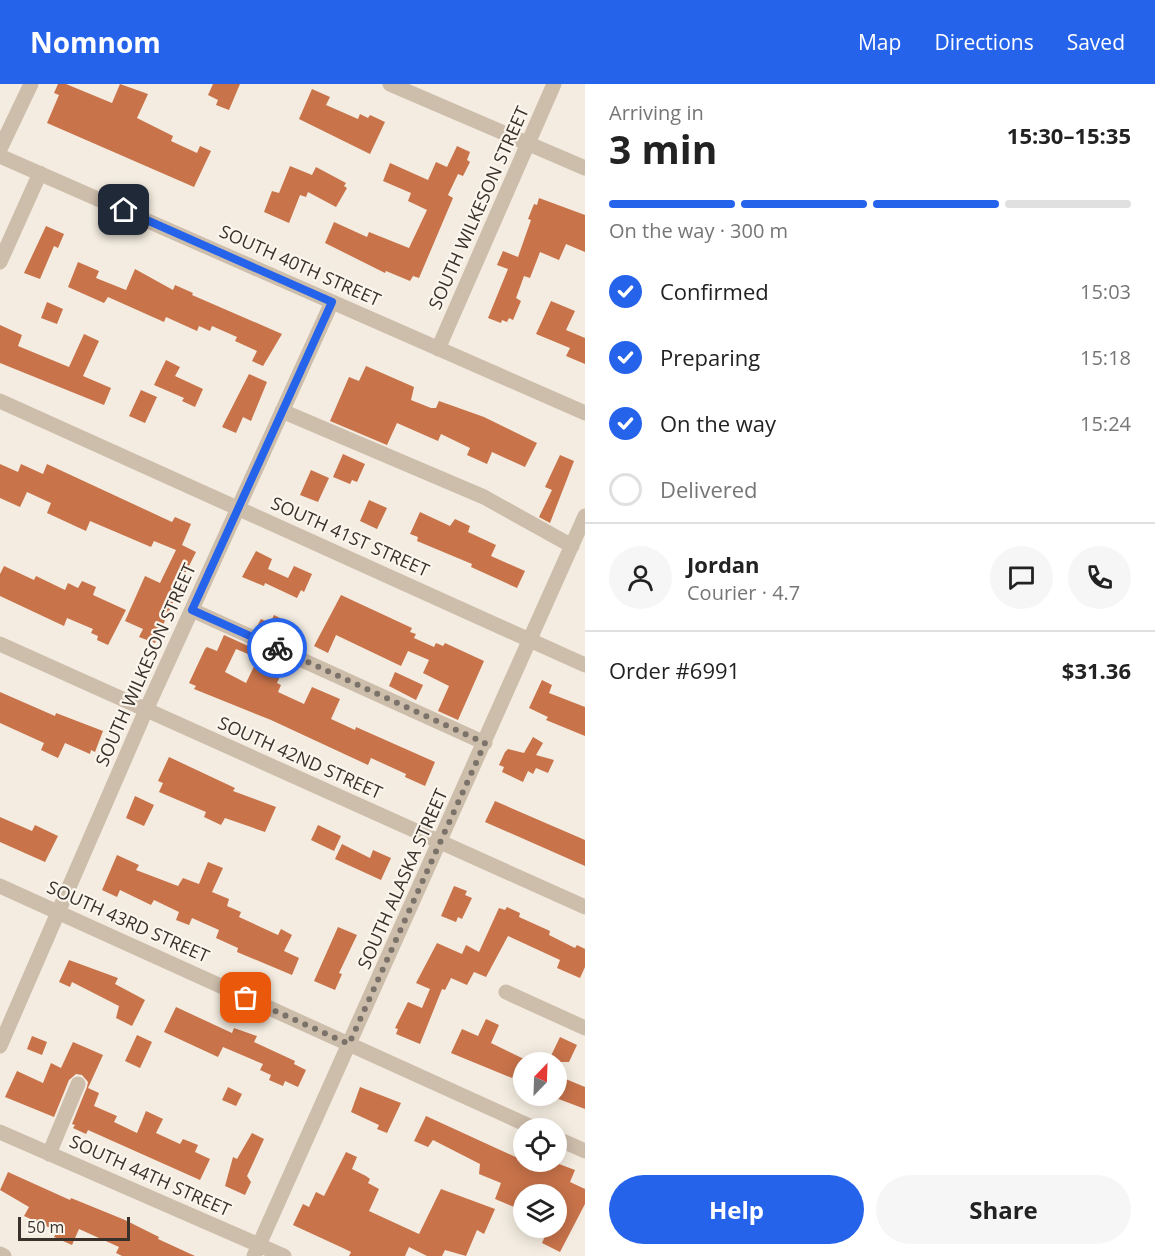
<!DOCTYPE html>
<meta charset="utf-8">
<style>
body{margin:0;font-family:"Open Sans",sans-serif;background:#f6f6f6;color:#222;height:100vh;display:flex;flex-direction:column;font-size:22px;white-space:nowrap}
*{box-sizing:border-box;margin:0}
p{font-size:20px;color:#767676}
.icon{flex:none;width:33px;height:33px;fill:none;stroke:currentColor;stroke-width:2;stroke-linecap:round;stroke-linejoin:round}
.map{position:relative;flex:1;overflow:hidden}
.side{display:flex;flex-direction:column;background:#fff;width:570px}
.side>*{flex:none}
.needle{width:39px;rotate:23deg}
.tools{position:absolute;left:513px;top:968px;display:grid;gap:12px}
.tools a{display:grid;place-items:center;width:54px;height:54px;border-radius:50%;background:#fff;box-shadow:0 3px 15px #0003;font-size:30px}
.scale{position:absolute;left:18px;bottom:15px;width:112px;box-sizing:border-box;padding-left:6px;border:3px solid #3a312b;border-top:0;font-size:16px;line-height:21px;white-space:nowrap;color:#3a312b;-webkit-text-stroke:4px #fbf6ed;paint-order:stroke}
.pin{position:absolute;display:grid;place-items:center;width:51px;height:51px;color:#fff;margin:-26px;border-radius:12px;box-shadow:0 3px 9px #0006}
.courier{position:absolute;display:grid;place-items:center;width:60px;height:60px;margin:-30px;border:4px solid #2563eb;border-radius:50%;background:#fff;color:#222;box-shadow:0 2px 8px #0007}
.headline em{font-style:normal;font-weight:700}
.headline div{display:flex;flex-direction:column-reverse}
.headline{display:flex;align-items:center;justify-content:space-between;height:102px;padding:0 24px}
h1{font-size:39px;font-weight:700;line-height:45px}
.bar{display:grid;grid-template-columns:repeat(4,1fr);gap:9px 6px;align-content:center;height:72px;padding:0 24px}
.bar i{height:8px;border-radius:4px;background:#e0e0e0}
.bar .selected{background:#2563eb}
.bar p{grid-column:span 4}
.line{display:flex;align-items:center;gap:15px;padding:0 24px;border-top:2px solid #e0e0e0}
.line div{flex:1}
.round{display:grid;place-items:center;flex:none;width:63px;height:63px;border-radius:32px;background:#f6f6f6}
ol{padding:0 24px;list-style:none}
li{display:flex;align-items:center;gap:18px;height:66px}
li p{margin-inline-start:auto}
li .icon{padding:6px;border-radius:50%;background:#2563eb;color:#fff;stroke-width:4}
li:last-child{color:#767676}
li i{width:33px;height:33px;border:3px solid #e0e0e0;border-radius:50%}
.action{display:flex;gap:12px;margin-top:auto;padding:12px 24px}
.action a{flex:1;height:69px;border-radius:36px;background:#2563eb;color:#fff;font-size:24px;font-weight:700;line-height:69px;text-align:center}
.action a+a{background:#f6f6f6;color:#222}
header{display:flex;align-items:center;gap:36px;box-sizing:border-box;height:84px;padding:0 30px;background:#2563eb;color:#fff}
header strong{font-size:28px}
nav{display:flex;gap:33px;margin-inline-start:auto;font-size:21px}
main{display:flex;flex:1;min-height:0}
.map>svg:first-child{display:block}
</style>
<header>
<strong>Nomnom</strong>
<nav><a>Map</a><a>Directions</a><a>Saved</a></nav>
</header>
<main>
<div class="map">
<svg width="585" height="1172" viewBox="0 0 585 1172">
<rect width="100%" height="100%" fill="#f4ece0"/>
<path fill="#c8734a" fill-rule="evenodd" d="M58 0H66L112 19 120 0 148 10 137 34 173 52 171 57 197 69 200 62 211 67 194 103 47 39 59 11 54 9Z
M213 0H240L229 26 216 21 218 16 208 11Z
M312 5 330 13 326 21 358 35 360 30 368 34 370 31 385 38 370 70 299 35Z
M457 62 470 68 467 76 470 78 463 92 458 90 448 111 453 114 419 194 413 192 410 197 386 187 385 189 325 159 334 138 367 153 369 148 409 164 427 126 408 117 411 109 383 97 390 79 428 96 436 78 447 83Z
M290 82 312 91 316 83 346 99 344 102 347 104 336 123 308 108 306 113 300 111 289 139 264 128 272 107 279 109Z
M539 114 585 131V168L566 160 559 176 540 168 530 194 524 192 516 214 521 217 513 236 509 234 507 238 502 236 501 239 488 234 508 185 497 181 503 167 518 173 531 136 528 135 534 120 537 121Z
M46 142 64 150 58 164 54 162 40 195 24 189Z
M78 178 99 187 96 194 126 206 135 185 173 206 175 201 193 209 192 211 282 250 263 282 252 277 257 267 235 257 237 253 212 242 210 247 199 242 197 247 166 233 164 238 108 213 104 219 68 203Z
M551 217 575 227 566 246 585 254V280L566 272 570 264 536 250Z
M47 218 63 225 57 240 41 234Z
M0 241 22 251 18 262 69 283 84 250 99 257 83 292 111 304 104 321 0 279Z
M166 276 180 283 175 292 203 305 195 323 182 317 184 314 154 301Z
M366 282 414 303 411 316 431 324H436L439 317 484 333 537 359 525 383 492 368 487 380 467 371 470 364 441 350 438 357 397 339 387 361 330 337 349 293 359 297Z
M249 290 267 298 251 337 243 333 236 349 222 343Z
M141 306 157 313 145 339 129 332Z
M343 370 365 380 357 398 352 396 350 400 333 393Z
M560 371 574 377 550 439 539 433 552 406 545 403Z
M0 380 18 388 21 380 43 390 47 380 172 438 175 433 191 440 182 461 196 468 184 492 188 494 178 515 175 514 155 559 139 553 143 545 125 537 145 492 160 499 176 466 154 457 151 463 90 437 86 447 47 429 51 419 27 408 20 423 0 414Z
M311 386 329 394 318 418 300 411Z
M369 416 387 424 377 445 360 437Z
M420 428 450 442 455 435 470 442 468 448 496 461 491 472 525 487 517 504 471 483 472 480 417 457 418 453 410 450Z
M256 467 272 475 268 485 288 494 294 482 312 490 304 508 301 506 297 514 265 499 264 502 242 493Z
M4 482 34 496 36 492 65 506 68 499 78 504 82 497 96 503 93 511 126 526 108 561 97 556 98 552 91 549 93 545 67 534 64 542 0 512V490Z
M341 511 412 544 410 548 416 550 414 554 434 563 436 559 443 562 445 559 484 577 458 636 438 627 449 602 423 589 429 576 408 567 401 582 336 551 328 569 314 562Z
M274 531 284 536 276 553 256 544 261 535 270 539Z
M224 551 286 579 277 599 281 601 278 608 304 620 312 603 340 615 331 635 355 646 356 643 435 678 425 702 405 693 406 690 371 674 368 681 271 636 194 605 196 602 189 599 205 565 207 563 217 567ZM236 565 258 574 246 599 225 588Z
M395 588 423 601 416 616 389 602Z
M542 596 552 601 549 609 585 623V652L546 636 548 633 529 624Z
M0 608 55 632 56 629 103 647 95 668 91 666 90 670 65 659 58 674 41 666 44 659 0 639Z
M533 653 543 659 536 671 554 676 548 689 536 684 533 690 528 687 523 698 502 688 504 683 499 681 505 668 508 665 524 669Z
M169 673 235 704 233 707 276 723 265 748 225 734 221 741 204 733 206 728 159 708 163 699 158 697Z
M135 712 154 721 144 742 126 734Z
M495 717 585 756V782L485 738Z
M0 733 32 747 35 741 58 752 45 778 0 758Z
M318 741 341 752 334 767 311 756Z
M342 760 370 774 373 766 391 774 381 796 335 775Z
M117 771 139 781 136 786 178 802 183 794 199 800 208 778 223 784 212 808 229 815 227 822 241 828 239 833 278 851 281 845 292 851 284 867 299 874 292 891 237 868 238 864 216 854 219 846 192 834 189 841 176 836 179 828 154 816 151 821 120 806 117 813 102 806Z
M454 802 467 807 465 811 472 814 462 835 458 833 456 838 441 832Z
M507 823 520 829 519 833 550 847 549 851 575 864 577 861 585 865V883L580 894 557 884 560 876 508 852 486 893 474 888 467 901 451 894 445 906 442 905 420 960 396 950 398 945 395 944 408 918 422 924 430 905 416 899 437 859 462 870 466 861 479 868 499 824 505 826Z
M338 843 357 851 339 889 342 890 335 906 314 897Z
M69 876 118 894 115 900 145 916 132 942 116 934 119 922 72 898 70 903 59 898Z
M176 923 232 949 234 944 257 952 254 958 295 977 294 980 306 986 298 1003 285 997 283 1002 269 996 271 991 260 986 263 980 223 963 218 973 164 948Z
M486 935 499 941 491 959 530 978H519L512 994 451 969 462 945 478 952Z
M137 951 152 958 140 984 125 977Z
M32 952 47 958 42 971 27 965Z
M560 953 577 961 569 978H548Z
M73 958 103 971 88 1004 99 1009 94 1022 117 1032 114 1038 137 1049 146 1027 163 1035 156 1049 180 1060 183 1055 198 1061 195 1068 210 1075 200 1096 88 1046 86 1050 73 1044 75 1041 72 1040 87 1003 88 998 82 991 76 990 69 996 54 1033 5 1013 17 987 43 999 51 979 61 984Z
M556 991 585 1003V1025L556 1014Z
M228 1003 242 1010 236 1022 222 1016Z
M360 1003 401 1019 387 1049 377 1045 379 1041 351 1028Z
M426 1032 546 1087 551 1077 575 1086 570 1098 585 1105V1120L560 1168 542 1159 545 1152 526 1143H556V1110H524L519 1125 495 1115 501 1099 479 1090 480 1080 433 1056 428 1063 414 1057Z
M252 1049 264 1055 247 1092 251 1098 245 1111 225 1102 233 1073 237 1075Z
M346 1068 357 1073 352 1085 366 1092 370 1095 368 1099 379 1105 369 1127 419 1150 441 1105 495 1125 484 1150 477 1146 466 1172 445 1166 442 1172H427L409 1163 405 1172H349L351 1168 345 1165 293 1141 303 1120 309 1123 316 1108 324 1112Z
M8 1088 70 1116 71 1114 125 1136 159 1153 158 1155 195 1172H122L116 1169 119 1163 79 1145 72 1161 54 1153 57 1147 24 1132 29 1123 0 1106Z"/>
<g fill="none" stroke-linecap="round" stroke-linejoin="round">
<path stroke="#cdbdab" stroke-width="15" d="M390 0 585 84
M0 65 31 0
M0 72 585 329
M0 178 40 89
M438 265 554 0
M0 317 585 581
M282 327 484 413 572 462
M192 526 485 659
M0 560 585 823
M0 802 534 1044
M506 908 585 944
M0 962 146 626 332 218
M0 1048 284 1172
M556 1054 585 1067
M49 1070 78 1000
M0 1170 4 1172
M254 1172 585 432"/>
</g>
<g fill="none" stroke-linecap="round" stroke-linejoin="round">
<path stroke="#7b726a" stroke-width="6" stroke-dasharray="0 10.8" d="M246 914 349 960 485 659 277 564"/>
<path stroke="#2563eb" stroke-width="8" d="M124 126 332 218 192 526 277 564"/>
</g>
<g text-anchor="middle" stroke-width="4.5" stroke-linejoin="round" paint-order="stroke">
<g font-size="18" fill="#3a312b" stroke="#fbf6ed">
<text transform="translate(479 124) rotate(-66)" y="6">SOUTH WILKESON STREET</text>
<text transform="translate(300 182) rotate(24)" y="6">SOUTH 40TH STREET</text>
<text transform="translate(350 453) rotate(24)" y="6">SOUTH 41ST STREET</text>
<text transform="translate(146 581) rotate(-66)" y="6">SOUTH WILKESON STREET</text>
<text transform="translate(300 674) rotate(24)" y="6">SOUTH 42ND STREET</text>
<text transform="translate(403 795) rotate(-66)" y="6">SOUTH ALASKA STREET</text>
<text transform="translate(128 838) rotate(24)" y="6">SOUTH 43RD STREET</text>
<text transform="translate(150 1092) rotate(24)" y="6">SOUTH 44TH STREET</text>
</g>
</g>
</svg>
<div class="tools">
<a><svg class="needle" viewBox="-14 -14 28 28"><path d="M0-13l5 13h-10z" fill="#e53935"/><path d="M0 13l5-13h-10z" fill="#767676"/></svg></a>
<a><svg class="icon" aria-label="locate" viewBox="0 0 24 24"><circle cx="12" cy="12" r="6"/><path d="M12 2v4M12 18v4M2 12h4M18 12h4"/></svg></a>
<a><svg class="icon" aria-label="layers" viewBox="0 0 24 24"><path d="M12 4l9 5-9 5-9-5zM3 14l9 5 9-5"/></svg></a>
</div>
<div class="scale">50 m</div>
<div class="pin" style="left:246px;top:914px;background:#ea580c"><svg class="icon" aria-label="bag" viewBox="0 0 24 24"><path d="M5 8h14l-1 12H6zM9 8a3 3 0 0 1 6 0"/></svg></div>
<div class="pin" style="left:124px;top:126px;background:#1f2937"><svg class="icon" aria-label="home" viewBox="0 0 24 24"><path d="M3 11l9-7 9 7M6 9v11h12V9"/></svg></div>
<div class="courier" style="left:277px;top:564px"><svg class="icon" aria-label="bike" viewBox="0 0 24 24"><circle cx="6" cy="16" r="4"/><circle cx="18" cy="16" r="4"/><path d="M6 16l4-8h5l3 8M10 8l3 8H6M13 5h3"/></svg></div>
</div>
<section class="side">
<div class="headline"><div><h1>3 min</h1><p>Arriving in</p></div><em>15:30–15:35</em></div>
<div class="bar"><i class="selected"></i><i class="selected"></i><i class="selected"></i><i></i><p>On the way · 300 m</p></div>
<ol>
<li><svg class="icon" aria-label="check" viewBox="0 0 24 24"><path d="M5 12l5 5 9-10"/></svg>Confirmed<p>15:03</p></li>
<li><svg class="icon" aria-label="check" viewBox="0 0 24 24"><path d="M5 12l5 5 9-10"/></svg>Preparing<p>15:18</p></li>
<li><svg class="icon" aria-label="check" viewBox="0 0 24 24"><path d="M5 12l5 5 9-10"/></svg>On the way<p>15:24</p></li>
<li><i></i>Delivered</li>
</ol>
<div class="line" style="height:108px"><a class="round"><svg class="icon" aria-label="person" viewBox="0 0 24 24"><circle cx="12" cy="8" r="4"/><path d="M4 21q1-7 8-7t8 7"/></svg></a><div><b>Jordan</b><p>Courier · 4.7</p></div><a class="round"><svg class="icon" aria-label="chat" viewBox="0 0 24 24"><path d="M4 5h16v11H9l-5 4z"/></svg></a><a class="round"><svg class="icon" aria-label="phone" viewBox="0 0 24 24"><path d="M5 4h4l2 5-3 2q2 4 5 5l2-3 5 2v4C11 20 4 13 5 4z"/></svg></a></div>
<div class="line" style="height:78px"><div>Order #6991</div><b>$31.36</b></div>
<div class="action"><a>Help</a><a>Share</a></div>
</section>
</main>
